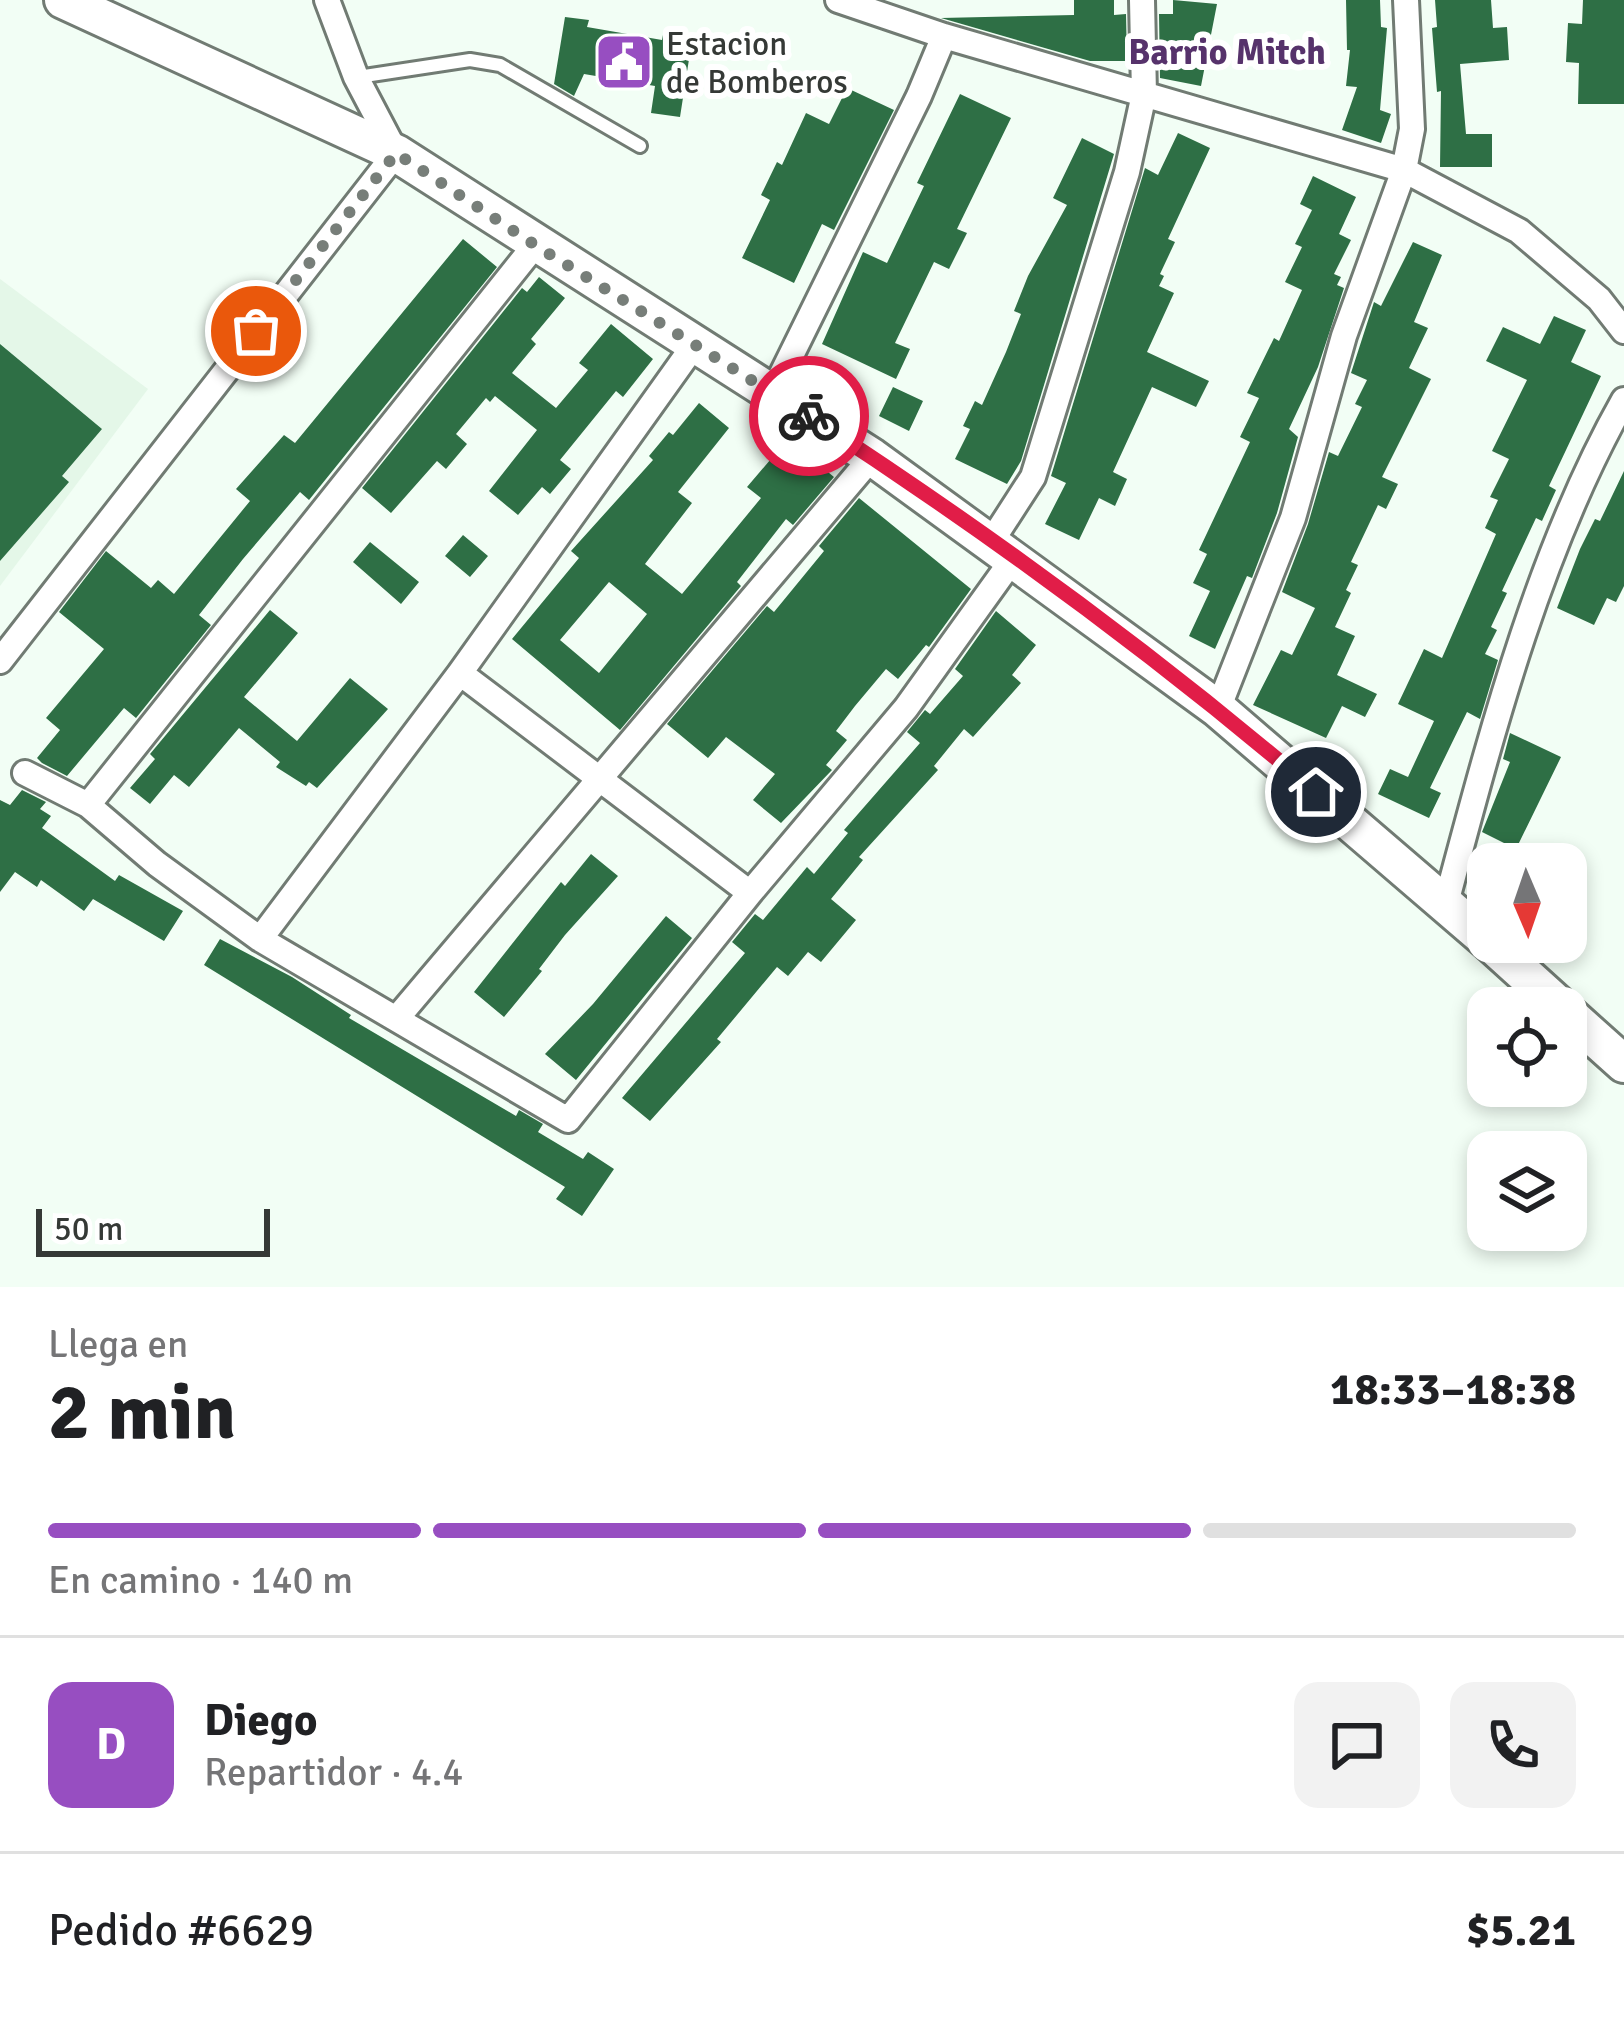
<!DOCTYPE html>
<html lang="es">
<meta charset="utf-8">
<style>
body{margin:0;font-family:Signika,sans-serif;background:#f2f2f2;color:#202124;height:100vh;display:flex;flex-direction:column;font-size:45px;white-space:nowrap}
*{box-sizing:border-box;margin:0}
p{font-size:39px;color:#757577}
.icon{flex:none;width:66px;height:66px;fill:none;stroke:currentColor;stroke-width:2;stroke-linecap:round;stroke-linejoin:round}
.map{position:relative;height:1287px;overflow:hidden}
.side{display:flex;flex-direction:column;background:#fff;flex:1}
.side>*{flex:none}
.needle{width:78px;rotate:178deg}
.tools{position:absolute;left:1467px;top:843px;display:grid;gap:24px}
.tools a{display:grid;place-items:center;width:120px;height:120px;border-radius:24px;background:#fff;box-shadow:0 6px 18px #0003;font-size:60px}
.scale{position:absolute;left:36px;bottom:30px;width:234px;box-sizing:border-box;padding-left:12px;border:6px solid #353936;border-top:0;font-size:33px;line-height:42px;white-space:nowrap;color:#353936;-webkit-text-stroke:9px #fff;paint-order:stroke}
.pin{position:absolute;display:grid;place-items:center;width:102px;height:102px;color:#fff;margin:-51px;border:6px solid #fff;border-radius:50%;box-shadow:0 3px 12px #0007}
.courier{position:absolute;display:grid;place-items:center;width:120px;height:120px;margin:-60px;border:9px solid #e11d48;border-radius:50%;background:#fff;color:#222;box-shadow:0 3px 15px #0007}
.head em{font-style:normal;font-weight:800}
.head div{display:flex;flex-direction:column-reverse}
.head{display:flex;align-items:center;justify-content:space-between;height:204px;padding:0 48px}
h1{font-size:78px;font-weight:800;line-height:90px}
.bar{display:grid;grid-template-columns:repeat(4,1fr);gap:18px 12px;align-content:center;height:144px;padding:0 48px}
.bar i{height:15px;border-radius:9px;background:#e0e0e0}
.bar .selected{background:#974ec1}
.bar p{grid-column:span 4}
.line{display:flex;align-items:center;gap:30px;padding:0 48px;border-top:3px solid #e0e0e0}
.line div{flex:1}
.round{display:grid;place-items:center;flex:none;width:126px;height:126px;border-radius:24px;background:#f2f2f2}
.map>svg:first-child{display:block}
</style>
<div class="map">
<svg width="1624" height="1287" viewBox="0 0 1624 1287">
<rect width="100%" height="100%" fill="#f2fef5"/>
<path fill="#e4f7e8" d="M0 279 148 389 0 586Z"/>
<path fill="#2e6f45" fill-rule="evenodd" d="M1074 0H1114V15L1126 14 1127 61H1090L941 18 1074 15Z
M1173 0 1217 4 1201 86 1160 78 1159 14H1173Z
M1346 0H1380L1381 27 1387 28 1380 110 1391 114 1381 143 1342 130 1357 87 1346 86 1350 50H1347Z
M1435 0H1491L1493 28 1507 27 1509 60 1460 64 1466 134H1492V167H1440L1441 91 1437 92 1432 28 1437 27Z
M1583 0H1624V104H1578L1579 63 1566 62 1568 23 1582 24Z
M565 17 589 20 587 27 662 40 663 35 692 40 680 117 651 113 655 86 584 74 574 96 554 84Z
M847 88 894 110 834 230 822 224 794 283 742 258 770 200 761 195 777 162 782 165 806 113 829 124Z
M960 94 1011 118 957 229 967 233 949 269 934 262 895 343 910 349 896 379 822 344 863 252 887 263 924 186 917 183Z
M1178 133 1210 148 1168 239 1175 242 1160 274 1164 276 1159 286 1174 293 1147 352 1209 381 1196 407 1152 387 1113 472 1127 479 1115 506 1099 498 1079 540 1045 524 1066 483 1051 476 1145 168 1158 175Z
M1082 138 1114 154 1021 461 1007 484 955 459 970 429 963 426 975 401 982 405 1006 352 1021 314 1014 311 1028 276 1067 205 1053 198Z
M1313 176 1356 197 1339 234 1351 240 1334 274 1341 277 1337 285 1344 288 1318 367 1289 429 1298 437 1277 513 1252 578 1247 576 1215 649 1189 636 1210 591 1193 583 1207 554 1199 550 1250 442 1240 437 1259 398 1247 393 1274 338 1279 341 1302 290 1285 282 1302 247 1295 244 1312 210 1300 204Z
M463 239 497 267 309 500 300 492 243 559 199 615 211 625 136 718 124 708 67 776 42 763 37 758 60 730 46 718 104 649 59 612 106 551 151 588 158 580 174 594 250 501 236 489 284 435 295 443Z
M1413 242 1442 255 1414 322 1428 328 1409 368 1431 379 1382 477 1398 484 1386 509 1378 505 1351 562 1358 565 1346 590 1351 593 1335 627 1355 636 1337 675 1377 694 1365 717 1342 706 1326 738 1253 705 1281 650 1292 655 1315 608 1282 592 1308 524 1329 452 1338 456 1362 407 1355 404 1367 380 1351 373 1374 302 1381 306Z
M539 277 565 298 531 339 536 344 512 373 556 408 588 370 579 363 611 324 653 359 623 397 616 391 560 460 571 469 550 494 542 487 518 515 489 491 537 430 495 396 490 402 486 398 456 434 467 444 446 469 437 461 391 513 362 488 522 288 527 292Z
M1554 316 1586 330 1571 362 1601 376 1549 486 1556 490 1542 521 1536 518 1502 591 1507 593 1491 627 1497 630 1485 654 1498 660 1480 719 1467 712 1430 788 1441 793 1429 818 1378 794 1390 769 1408 777 1434 721 1398 704 1424 649 1442 658 1496 534 1485 528 1498 500 1490 497 1509 459 1492 451 1527 380 1486 361 1503 327 1540 344Z
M0 344 102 429 62 476 69 482 0 561Z
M893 387 923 401 909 431 879 416Z
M699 403 729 428 678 492 692 503 645 564 682 594 761 498 747 487 788 439 834 477 793 525 786 519 737 582 741 586 620 730 512 639 579 558 571 551 653 460 649 456 669 432 673 435ZM609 582 647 614 599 673 560 640Z
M1624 471V586L1616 602 1607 598 1594 625 1557 608 1580 549 1595 519 1600 521Z
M859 498 971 589 929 647 926 645 898 679 886 669 855 706 836 731 847 740 826 765 832 770 781 823 753 800 775 774 726 737 708 758 667 724 767 606 774 612 824 551 819 546Z
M463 535 488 556 470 577 445 556Z
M370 542 419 582 401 604 353 562Z
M270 610 298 633 244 697 297 741 350 678 388 709 317 788 309 782 306 786 276 767 280 762 239 728 189 787 174 775 150 804 130 788 155 759 150 754Z
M996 611 1036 645 1012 675 1021 683 973 737 964 729 934 766 938 770 859 857 863 860 831 899 856 920 821 962 808 952 788 976 777 967 717 1039 721 1042 650 1121 622 1098 745 953 732 942 755 914 763 920 807 867 814 874 848 833 844 830 920 743 907 732 925 710 930 714 963 676 955 669Z
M1510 733 1561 757 1516 849 1482 832 1510 762 1503 759Z
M22 790 46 802 40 809 51 816 42 828 115 881 119 875 183 911 164 941 93 899 84 911 41 880 37 887 15 872 0 892V800L10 805Z
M591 854 618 876 565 935 539 969 542 971 504 1017 474 992 561 882 565 886Z
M666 916 692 938 576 1080 545 1054 593 1004Z
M220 939 292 977 351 1015 349 1018 516 1116 519 1110 543 1124 538 1132 583 1159 588 1152 614 1169 582 1216 556 1199 565 1187 204 965Z"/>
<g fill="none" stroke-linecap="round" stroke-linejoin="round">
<g stroke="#717b73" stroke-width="18">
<path id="lane" d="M358 77 470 60 500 65 640 146"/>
</g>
<g stroke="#717b73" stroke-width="30">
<path id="street" d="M838 0 944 36 1404 170 1519 231 1599 299 1624 331
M695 344 460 673 750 893
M773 392 919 96 944 36
M991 542 1033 477 1127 172 1144 94 1142 0
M0 661 396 153 356 77 327 0
M1218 709 1293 518 1344 336 1404 170 1412 129 1406 0
M25 773 88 805 157 864 260 939 568 1120 750 893 906 708 1013 559
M88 805 535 245
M1446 903C1491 735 1538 552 1624 400
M260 939 460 673
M397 1018 872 457"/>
</g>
<g stroke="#717b73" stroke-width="42">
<path id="secondary" d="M63 0 396 153 872 457 1218 709 1488 941
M1489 942 1562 1008
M1566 1012 1624 1064"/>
</g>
<use href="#lane" stroke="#fff" stroke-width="12"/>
<use href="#street" stroke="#fff" stroke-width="24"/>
<use href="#secondary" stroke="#fff" stroke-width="36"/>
</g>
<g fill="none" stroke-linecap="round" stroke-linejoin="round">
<path stroke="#777e79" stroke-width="12" stroke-dasharray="0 21.6" d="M256 331 396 153 535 245 809 416"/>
<path stroke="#e11d48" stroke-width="15" d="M809 416C983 529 1158 657 1316 792"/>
</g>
<defs>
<g id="civic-square" transform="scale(3)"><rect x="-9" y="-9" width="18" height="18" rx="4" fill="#974ec1" stroke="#fff"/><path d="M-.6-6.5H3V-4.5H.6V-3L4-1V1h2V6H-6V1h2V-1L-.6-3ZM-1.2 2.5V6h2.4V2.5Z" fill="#fff"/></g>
</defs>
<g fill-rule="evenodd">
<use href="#civic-square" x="624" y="62"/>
</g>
<g text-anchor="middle" stroke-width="12" stroke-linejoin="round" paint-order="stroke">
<g font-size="33" fill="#353936" stroke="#fff" text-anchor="start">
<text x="666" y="55">Estacion<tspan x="666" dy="38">de Bomberos</tspan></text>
</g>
<g font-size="36" font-weight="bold" fill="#56326b" stroke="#fff">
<text x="1227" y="64">Barrio Mitch</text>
</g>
</g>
</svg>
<div class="tools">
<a><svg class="needle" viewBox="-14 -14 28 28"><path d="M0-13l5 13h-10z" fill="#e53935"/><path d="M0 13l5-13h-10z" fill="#757577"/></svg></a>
<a><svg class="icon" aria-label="locate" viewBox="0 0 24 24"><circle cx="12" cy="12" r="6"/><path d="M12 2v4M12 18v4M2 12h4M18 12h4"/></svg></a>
<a><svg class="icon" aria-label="layers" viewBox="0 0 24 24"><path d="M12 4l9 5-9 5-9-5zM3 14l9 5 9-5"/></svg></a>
</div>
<div class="scale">50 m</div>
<div class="pin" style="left:256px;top:331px;background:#ea580c"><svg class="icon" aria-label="bag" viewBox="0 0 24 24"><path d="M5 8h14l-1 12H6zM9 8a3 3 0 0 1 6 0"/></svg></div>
<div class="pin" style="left:1316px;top:792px;background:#1f2937"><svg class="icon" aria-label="home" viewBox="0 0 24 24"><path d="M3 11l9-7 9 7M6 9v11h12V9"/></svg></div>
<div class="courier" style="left:809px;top:416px"><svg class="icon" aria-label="bike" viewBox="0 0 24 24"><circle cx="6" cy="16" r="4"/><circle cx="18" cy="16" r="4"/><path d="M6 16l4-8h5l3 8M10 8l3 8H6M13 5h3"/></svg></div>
</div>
<section class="side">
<div class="head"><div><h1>2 min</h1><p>Llega en</p></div><em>18:33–18:38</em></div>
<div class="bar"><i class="selected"></i><i class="selected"></i><i class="selected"></i><i></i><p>En camino · 140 m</p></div>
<div class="line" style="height:216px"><b class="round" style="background:#974ec1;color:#fff">D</b><div><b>Diego</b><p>Repartidor · 4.4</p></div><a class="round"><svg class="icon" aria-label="chat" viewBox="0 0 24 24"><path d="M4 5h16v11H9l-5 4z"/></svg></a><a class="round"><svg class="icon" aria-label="phone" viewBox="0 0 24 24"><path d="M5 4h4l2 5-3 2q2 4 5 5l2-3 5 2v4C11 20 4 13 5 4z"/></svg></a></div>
<div class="line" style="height:156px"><div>Pedido #6629</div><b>$5.21</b></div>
</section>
